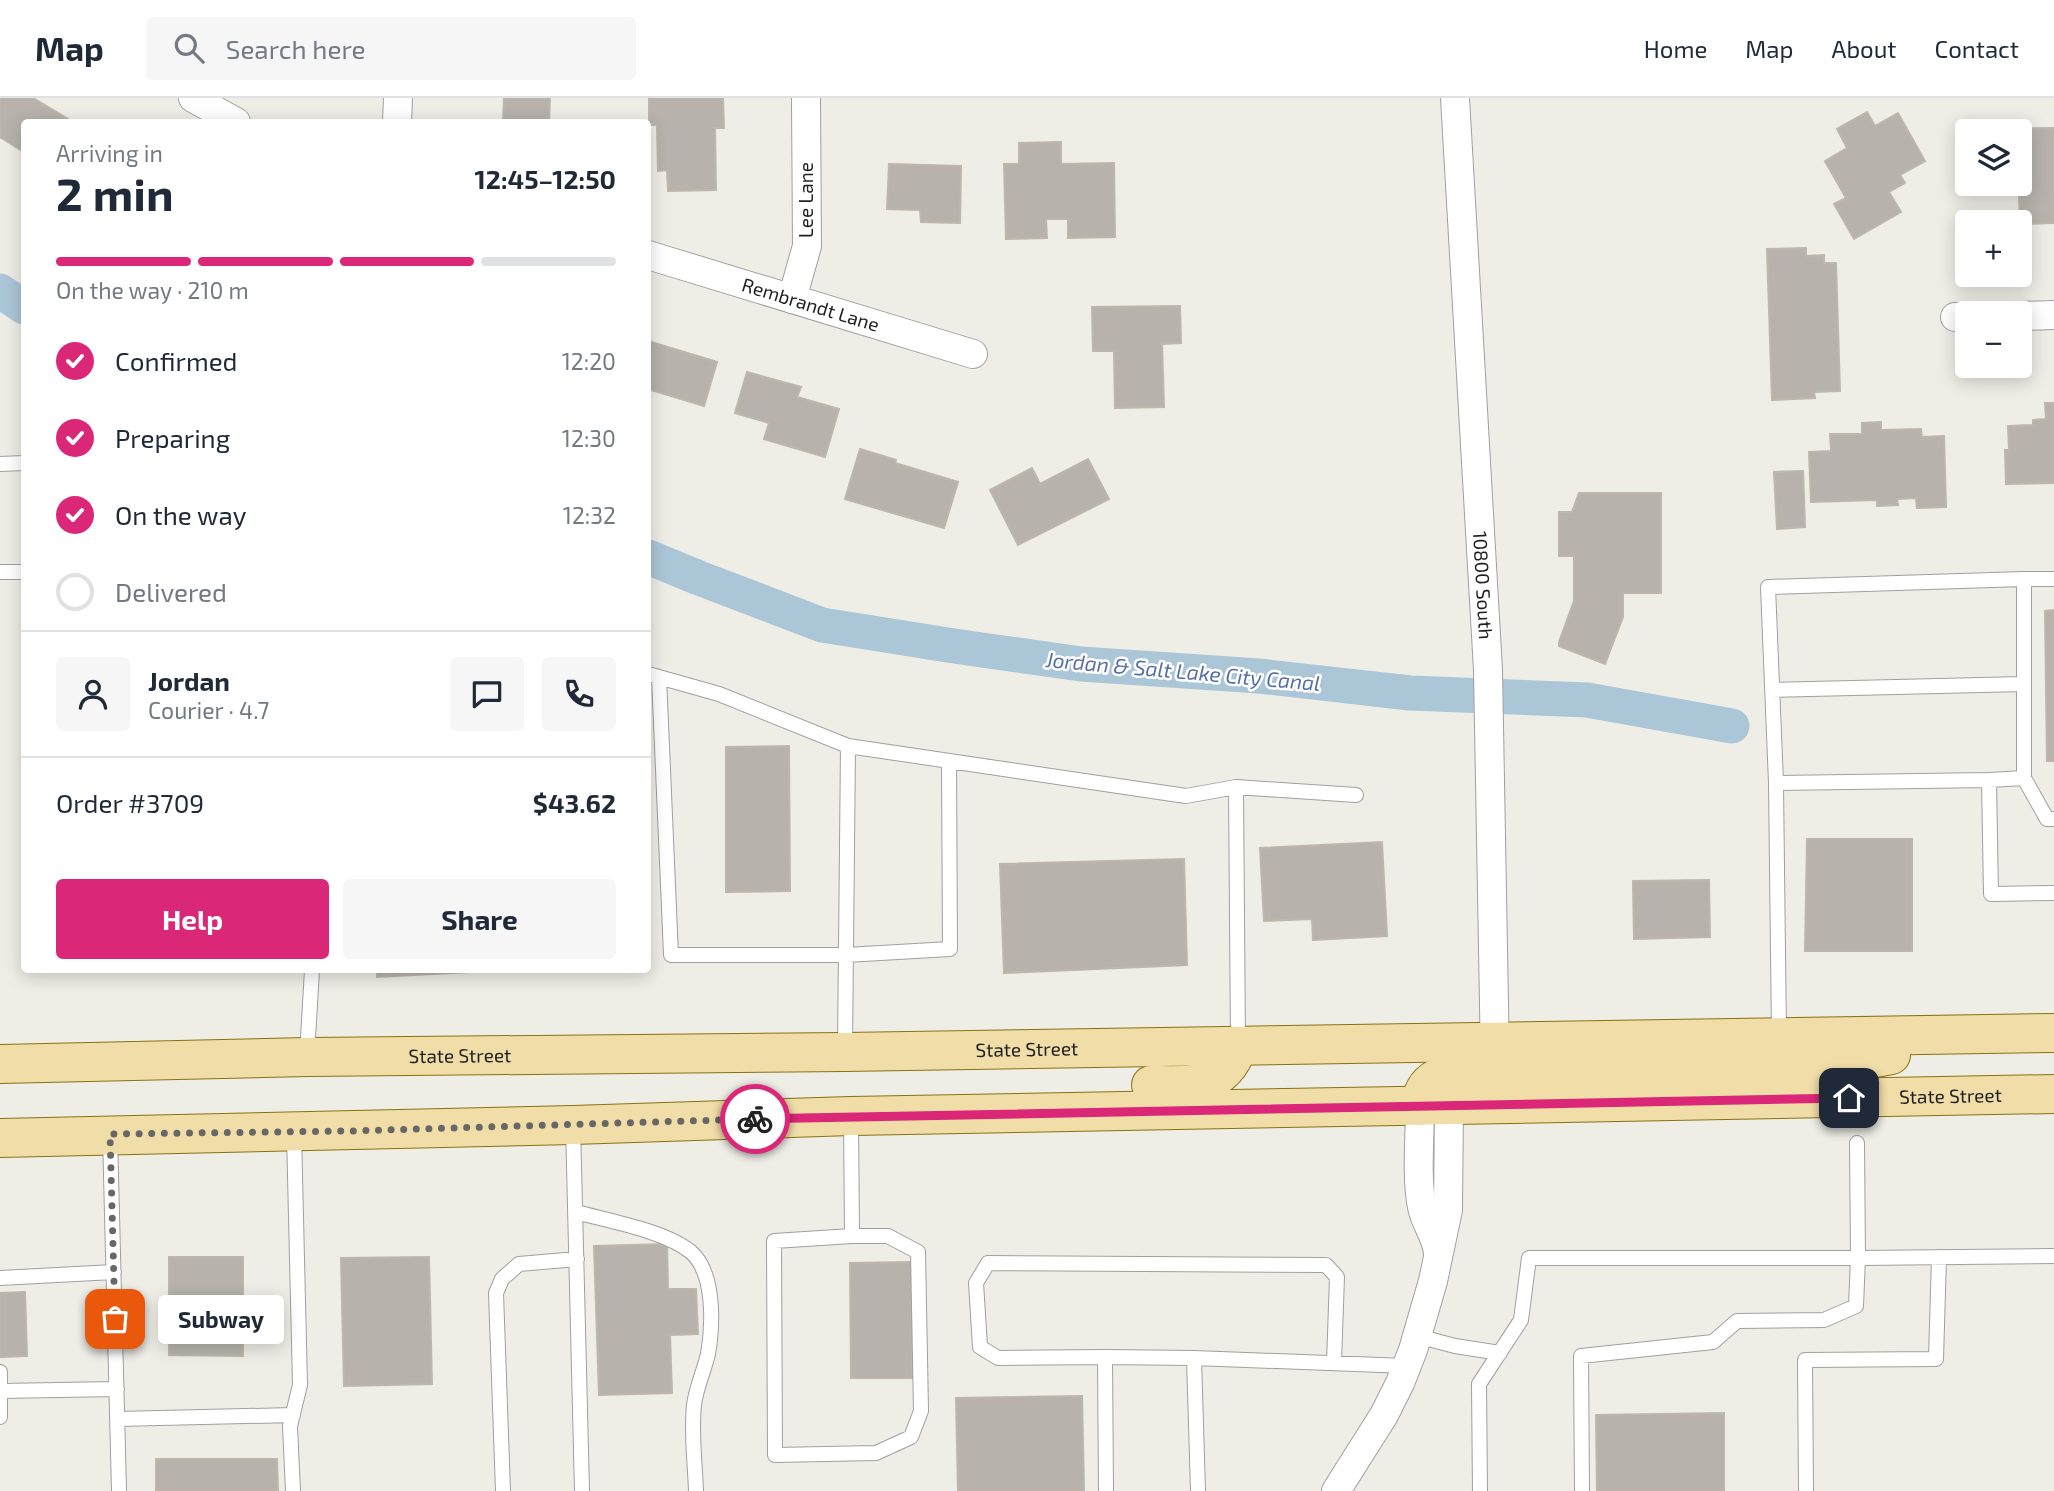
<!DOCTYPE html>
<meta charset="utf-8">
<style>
body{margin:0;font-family:"Exo 2",sans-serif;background:#f6f6f7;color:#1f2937;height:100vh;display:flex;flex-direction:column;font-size:26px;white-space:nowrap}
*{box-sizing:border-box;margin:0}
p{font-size:23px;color:#747a83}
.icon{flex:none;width:38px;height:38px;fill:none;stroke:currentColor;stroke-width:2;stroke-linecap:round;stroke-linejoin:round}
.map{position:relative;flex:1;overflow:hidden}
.drawer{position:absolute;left:21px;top:21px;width:630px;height:854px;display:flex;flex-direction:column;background:#fff;border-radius:7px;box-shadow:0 4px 18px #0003}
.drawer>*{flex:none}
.tools{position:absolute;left:1955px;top:21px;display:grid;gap:14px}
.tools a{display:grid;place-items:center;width:77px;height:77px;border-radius:7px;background:#fff;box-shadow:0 4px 18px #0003;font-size:35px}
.pin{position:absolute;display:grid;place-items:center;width:60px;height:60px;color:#fff;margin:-30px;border-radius:14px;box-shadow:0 4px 10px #0006}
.courier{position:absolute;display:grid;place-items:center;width:70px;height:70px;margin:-35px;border:5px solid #db2777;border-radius:50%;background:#fff;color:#222;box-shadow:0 2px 9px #0007}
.bubble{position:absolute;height:49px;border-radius:7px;background:#fff;box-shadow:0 4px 18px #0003;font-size:23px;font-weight:700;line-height:49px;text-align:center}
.overview em{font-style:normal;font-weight:700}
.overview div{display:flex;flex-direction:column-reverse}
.overview{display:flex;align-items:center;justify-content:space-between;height:119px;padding:0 35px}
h1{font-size:46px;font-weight:700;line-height:52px}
.bar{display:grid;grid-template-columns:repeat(4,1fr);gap:10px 7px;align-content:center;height:84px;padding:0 35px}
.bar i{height:9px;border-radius:5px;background:#e0e1e3}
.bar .current{background:#db2777}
.bar p{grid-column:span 4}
.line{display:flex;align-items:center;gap:18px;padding:0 35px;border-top:2px solid #e0e1e3}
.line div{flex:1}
.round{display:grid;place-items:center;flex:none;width:74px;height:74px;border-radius:7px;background:#f6f6f7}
ol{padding:0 35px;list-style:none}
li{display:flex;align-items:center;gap:21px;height:77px}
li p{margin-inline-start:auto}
li .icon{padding:7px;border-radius:50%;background:#db2777;color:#fff;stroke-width:4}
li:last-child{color:#747a83}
li i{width:38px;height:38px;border:4px solid #e0e1e3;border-radius:50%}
.primary-button{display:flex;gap:14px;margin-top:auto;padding:14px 35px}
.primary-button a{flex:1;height:80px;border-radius:7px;background:#db2777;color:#fff;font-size:28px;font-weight:700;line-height:80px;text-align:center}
.primary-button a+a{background:#f6f6f7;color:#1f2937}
header{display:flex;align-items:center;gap:42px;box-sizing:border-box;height:98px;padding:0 35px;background:#fff;border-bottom:2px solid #e0e1e3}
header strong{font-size:33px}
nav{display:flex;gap:38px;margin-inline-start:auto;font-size:24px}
.search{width:490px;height:63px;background:#f6f6f7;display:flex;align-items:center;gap:18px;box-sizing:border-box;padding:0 24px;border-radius:7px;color:#747a83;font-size:26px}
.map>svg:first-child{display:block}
</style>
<header>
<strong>Map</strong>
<div class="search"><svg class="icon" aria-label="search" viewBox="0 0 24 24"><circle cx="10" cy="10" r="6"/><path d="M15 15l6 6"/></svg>Search here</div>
<nav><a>Home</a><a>Map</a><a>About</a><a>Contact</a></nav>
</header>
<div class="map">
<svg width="2054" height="1393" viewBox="0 0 2054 1393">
<rect width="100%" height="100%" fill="#eeede6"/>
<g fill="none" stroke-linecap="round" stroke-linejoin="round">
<path stroke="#abc6d7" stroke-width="35" d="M0 193 24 209
M648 459 699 480 822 527 954 548 1081 566 1259 578 1410 595 1587 602 1732 628"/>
</g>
<path fill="#b7b3ac" stroke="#beb6aa" stroke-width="2" d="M0 0H33L73 24H24V54L0 39Z
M504 0H550L549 24H503Z
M649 0H723L724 30H715L716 92 668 93 667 72 658 73 657 27H649Z
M1867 14 1875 28 1898 15 1925 63 1900 77 1905 85 1889 94 1901 114 1854 141 1834 106 1846 100 1825 63 1847 50 1837 31Z
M2054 30V125L2020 126 2019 95 1972 96V86H2020V33H1971V31Z
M1061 44V66L1114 65 1115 139 1068 140V121H1046L1047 140 1006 141 1004 66H1019V45Z
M889 66 961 68 960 125 921 124 920 112 887 111Z
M1806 150V158L1824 157V165H1836L1840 293 1814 294 1815 300 1772 302 1767 151Z
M1180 208 1181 245 1162 246 1164 309 1115 310 1114 253H1093L1092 209Z
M648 243 717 264 704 308 648 291Z
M747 274 801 289 797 299 839 311 825 359 764 341 769 325 735 315Z
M2045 305H2054V385L2006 386 2005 352H2009L2008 328 2033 327V322L2046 321Z
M1881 324V332L1921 331 1922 339 1944 338 1946 409 1917 410 1916 400 1897 401 1898 407 1877 408V402L1811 404 1809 354 1831 353 1830 336H1862V325Z
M860 351 896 362 895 365 958 384 944 430 845 401Z
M1088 361 1109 401 1018 447 990 392 1032 370 1040 386Z
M1803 373 1805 429 1777 431 1774 374Z
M1579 395H1661V495H1623V519L1605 566 1559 548V544L1574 503V458H1559V414H1572Z
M2054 512V663H2047L2045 513Z
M789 648 790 793 726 794V649Z
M1807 741H1912V853H1805Z
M1382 744 1387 838 1313 842 1312 821 1264 823 1260 750Z
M1184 761 1187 867 1004 875 1000 766Z
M1709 782 1710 839 1634 841 1633 783Z
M377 872H470V874L377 879Z
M667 1146 668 1191H696L698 1236 670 1237 672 1295 599 1297 594 1148Z
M169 1159H243V1258L169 1257Z
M429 1159 432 1286 344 1288 341 1160Z
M911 1164 912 1280H851L850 1165Z
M25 1194 27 1258 0 1259V1195Z
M1082 1298 1084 1393H958L956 1300Z
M1724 1315V1393H1597L1596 1317Z
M156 1361H277L278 1393H156Z"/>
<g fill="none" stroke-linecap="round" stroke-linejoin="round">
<g stroke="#a0a0a0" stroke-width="16">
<path id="service" d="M0 366 24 365
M0 474H24
M2024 481H2054
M648 576 719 596 848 648 1186 698 1236 689
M659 579 671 857H846L950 851 949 663
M1772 592 2024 586
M1989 682 2024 680 2047 721H2054
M1776 685 1768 489 2024 481V680
M1779 938 1776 685 1989 682 1991 796 2054 795
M1238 947 1236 689 1356 697
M845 951 848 648
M307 957 312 872
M851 1019 852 1138 774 1143 775 1357 876 1355 911 1339 921 1313 918 1154 888 1138H852
M573 1027 582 1393
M110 1037 119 1393
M1857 1045 1858 1160 2054 1158
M576 1114C609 1123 666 1133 691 1154 715 1175 713 1227 708 1256 704 1273 696 1290 694 1307 691 1335 695 1365 696 1393
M0 1180 114 1174
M1417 1238 1455 1248 1500 1255
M1105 1259 998 1260 980 1249 976 1185 988 1165 1326 1167 1337 1179 1334 1265
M0 1274V1319
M0 1293 117 1291
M117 1321 293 1317
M293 1393 290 1328 300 1287 294 1035
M503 1393 496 1195 502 1181 519 1166 577 1161
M1106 1393 1105 1259 1194 1260
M1198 1393 1194 1260 1407 1268
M1480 1393 1479 1286 1521 1222 1529 1160H1858L1856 1208 1824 1222 1737 1223 1713 1244 1581 1258 1582 1393
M1806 1393 1805 1262 1936 1261 1939 1159"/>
</g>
<g stroke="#a0a0a0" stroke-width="30">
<g id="minor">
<path d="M193 0 236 24"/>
<path id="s1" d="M1455 0 1488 572 1495 962"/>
<path d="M397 24 398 0"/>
<path id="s2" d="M648 157 973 256"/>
<path d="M792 201 807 148 806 0"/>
<path d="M2020 218 2054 217"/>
<path d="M1955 219H1967"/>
<path d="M1420 1008C1420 1039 1416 1079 1422 1109 1425 1126 1437 1138 1438 1156"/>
<path d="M1336 1393 1384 1317 1400 1285 1413 1252 1433 1183 1448 1112 1449 1007"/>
</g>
</g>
<g stroke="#877312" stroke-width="40">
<g id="primary">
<path id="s3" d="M0 966 307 959 845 954 2054 935"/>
<path d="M1151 987C1189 987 1223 992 1238 948"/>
<path d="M1420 1008C1422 993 1428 983 1442 978L1769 971 1848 965 1891 957"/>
<path id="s4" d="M0 1040 573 1027 851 1018 2054 996"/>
</g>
</g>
<use href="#service" stroke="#fff" stroke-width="14"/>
<use href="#minor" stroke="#fff" stroke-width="28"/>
<use href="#primary" stroke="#f1dda8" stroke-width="38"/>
</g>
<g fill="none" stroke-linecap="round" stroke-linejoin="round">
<path stroke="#676765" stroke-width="7" stroke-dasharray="0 12.6" d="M115 1221 110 1036 350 1033 755 1021"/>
<path stroke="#db2777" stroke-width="9" d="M755 1021 1849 1000"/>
</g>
<g text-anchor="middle" stroke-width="5" stroke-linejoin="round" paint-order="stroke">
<g font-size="19" fill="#1f1f1f" stroke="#fff">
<text transform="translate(806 102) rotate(-90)" y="7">Lee Lane</text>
<text dy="7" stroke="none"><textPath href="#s2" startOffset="170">Rembrandt Lane</textPath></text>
<text dy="7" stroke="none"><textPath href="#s1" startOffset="488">10800 South</textPath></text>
<text dy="7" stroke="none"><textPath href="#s3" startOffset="1027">State Street</textPath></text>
<text dy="7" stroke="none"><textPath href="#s3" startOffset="460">State Street</textPath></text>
<text dy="7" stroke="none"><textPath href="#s4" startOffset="1951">State Street</textPath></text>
</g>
<g font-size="21" font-style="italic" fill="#5670a3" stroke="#fff">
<text transform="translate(1183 574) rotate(5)" y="7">Jordan &amp; Salt Lake City Canal</text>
</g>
</g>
</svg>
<div class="tools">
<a><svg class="icon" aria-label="layers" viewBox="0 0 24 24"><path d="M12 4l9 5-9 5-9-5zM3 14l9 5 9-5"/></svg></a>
<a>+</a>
<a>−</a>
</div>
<div class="pin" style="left:115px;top:1221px;background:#ea580c"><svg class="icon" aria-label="bag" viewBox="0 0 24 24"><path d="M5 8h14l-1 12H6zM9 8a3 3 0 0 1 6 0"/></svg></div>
<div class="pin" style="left:1849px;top:1000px;background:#1f2937"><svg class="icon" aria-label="home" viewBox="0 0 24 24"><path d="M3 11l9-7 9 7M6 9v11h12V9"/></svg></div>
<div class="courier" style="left:755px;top:1021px"><svg class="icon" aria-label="bike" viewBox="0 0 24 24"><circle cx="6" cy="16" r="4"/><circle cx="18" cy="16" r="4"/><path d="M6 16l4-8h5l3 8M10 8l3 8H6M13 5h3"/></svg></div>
<div class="bubble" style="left:158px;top:1197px;width:126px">Subway</div>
<section class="drawer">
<div class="overview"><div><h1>2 min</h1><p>Arriving in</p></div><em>12:45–12:50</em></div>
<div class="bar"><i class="current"></i><i class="current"></i><i class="current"></i><i></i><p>On the way · 210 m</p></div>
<ol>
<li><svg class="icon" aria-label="check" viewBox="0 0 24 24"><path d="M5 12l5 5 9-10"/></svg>Confirmed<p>12:20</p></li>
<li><svg class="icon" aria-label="check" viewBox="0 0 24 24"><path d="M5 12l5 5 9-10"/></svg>Preparing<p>12:30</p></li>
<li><svg class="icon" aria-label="check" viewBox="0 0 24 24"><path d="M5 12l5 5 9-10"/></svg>On the way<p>12:32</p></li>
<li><i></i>Delivered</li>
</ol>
<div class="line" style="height:126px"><a class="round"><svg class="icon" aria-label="person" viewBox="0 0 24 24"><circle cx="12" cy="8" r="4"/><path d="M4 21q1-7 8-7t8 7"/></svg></a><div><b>Jordan</b><p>Courier · 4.7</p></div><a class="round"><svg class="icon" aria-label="chat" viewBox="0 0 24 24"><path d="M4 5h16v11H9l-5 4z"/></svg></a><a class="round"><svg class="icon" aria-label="phone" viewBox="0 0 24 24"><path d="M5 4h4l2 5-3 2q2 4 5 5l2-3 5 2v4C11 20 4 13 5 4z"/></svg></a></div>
<div class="line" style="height:91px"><div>Order #3709</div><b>$43.62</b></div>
<div class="primary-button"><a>Help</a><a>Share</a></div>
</section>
</div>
